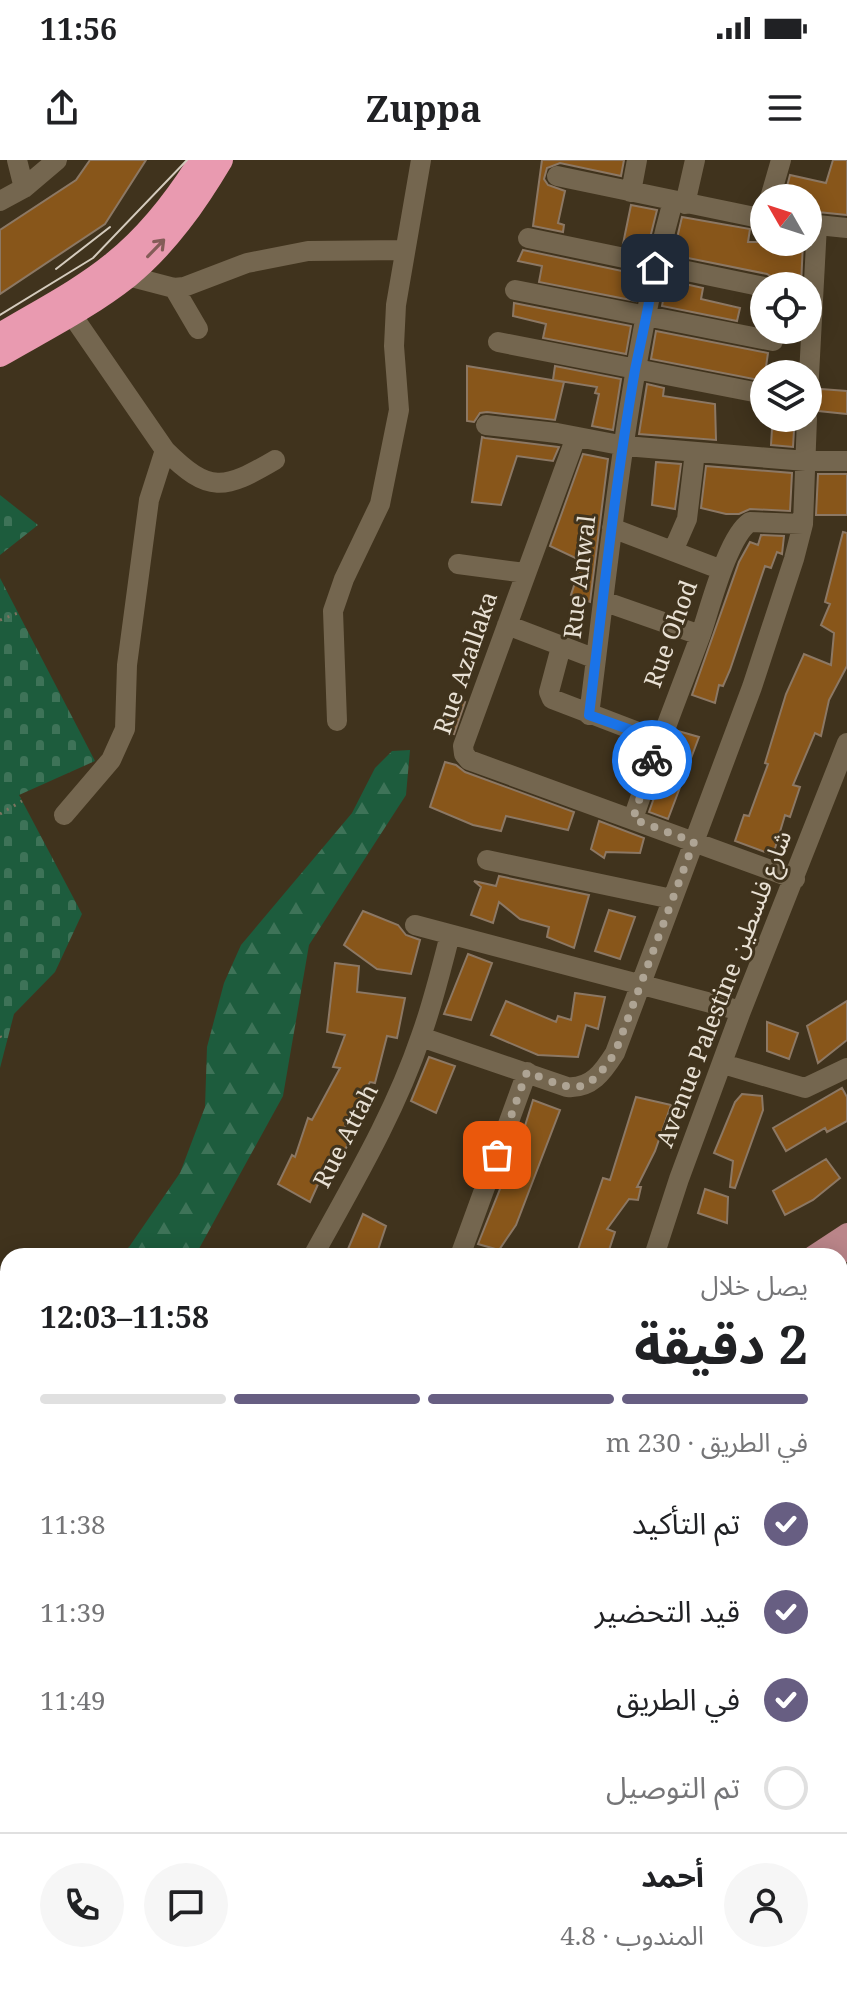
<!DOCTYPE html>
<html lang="ar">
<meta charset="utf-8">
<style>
body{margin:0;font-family:"Noto Serif","Noto Sans Arabic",serif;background:#f6f6f6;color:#202124;direction:rtl;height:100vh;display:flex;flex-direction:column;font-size:30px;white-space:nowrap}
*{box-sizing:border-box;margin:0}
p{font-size:26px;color:#757577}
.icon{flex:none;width:44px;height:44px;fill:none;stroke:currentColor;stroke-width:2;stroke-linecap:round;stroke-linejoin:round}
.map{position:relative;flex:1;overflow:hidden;direction:ltr}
.drawer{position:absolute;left:0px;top:1088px;width:848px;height:746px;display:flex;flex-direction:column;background:#fff;border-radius:24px 24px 0 0;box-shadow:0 4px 20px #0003;direction:rtl}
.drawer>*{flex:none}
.needle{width:52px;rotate:309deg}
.fabs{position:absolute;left:750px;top:24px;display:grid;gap:16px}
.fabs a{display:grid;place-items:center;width:72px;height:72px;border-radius:50%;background:#fff;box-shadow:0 4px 20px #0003;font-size:40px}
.pin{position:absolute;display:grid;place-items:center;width:68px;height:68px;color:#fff;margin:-34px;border-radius:16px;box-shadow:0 4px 12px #0006}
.courier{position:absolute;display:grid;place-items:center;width:80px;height:80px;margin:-40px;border:6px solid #1a73e8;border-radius:50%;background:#fff;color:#222;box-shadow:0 2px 10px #0007}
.headline em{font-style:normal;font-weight:700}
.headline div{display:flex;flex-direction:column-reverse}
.headline{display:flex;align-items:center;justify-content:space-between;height:136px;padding:0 40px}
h1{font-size:52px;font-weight:700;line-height:60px}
.bar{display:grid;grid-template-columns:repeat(4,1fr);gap:12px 8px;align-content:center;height:96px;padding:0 40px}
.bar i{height:10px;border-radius:6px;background:#e0e0e0}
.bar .active{background:#675e82}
.bar p{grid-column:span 4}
.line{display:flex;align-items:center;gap:20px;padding:0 40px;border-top:2px solid #e0e0e0}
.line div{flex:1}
.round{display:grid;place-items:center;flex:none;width:84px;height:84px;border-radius:42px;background:#f6f6f6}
ol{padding:0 40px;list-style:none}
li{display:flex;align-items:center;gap:24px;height:88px}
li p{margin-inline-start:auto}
li .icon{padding:8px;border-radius:50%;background:#675e82;color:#fff;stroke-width:4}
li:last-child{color:#757577}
li i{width:44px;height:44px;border:4px solid #e0e0e0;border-radius:50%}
.status{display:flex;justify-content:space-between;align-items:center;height:56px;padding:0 40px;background:#fff;direction:ltr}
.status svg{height:22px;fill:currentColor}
header{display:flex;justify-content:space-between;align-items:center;height:104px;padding:0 40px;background:#fff;font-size:36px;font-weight:700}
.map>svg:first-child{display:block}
</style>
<div class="status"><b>11:56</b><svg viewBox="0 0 49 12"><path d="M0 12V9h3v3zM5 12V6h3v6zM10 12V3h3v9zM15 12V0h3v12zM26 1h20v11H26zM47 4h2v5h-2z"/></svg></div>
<header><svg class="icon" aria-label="menu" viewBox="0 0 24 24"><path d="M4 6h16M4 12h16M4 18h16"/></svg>Zuppa<svg class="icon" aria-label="share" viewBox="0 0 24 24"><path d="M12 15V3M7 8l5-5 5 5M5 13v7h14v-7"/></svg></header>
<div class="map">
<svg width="847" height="1833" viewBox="0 0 847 1833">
<defs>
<pattern id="forest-firs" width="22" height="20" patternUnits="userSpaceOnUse" patternTransform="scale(2)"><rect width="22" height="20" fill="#1d5c3d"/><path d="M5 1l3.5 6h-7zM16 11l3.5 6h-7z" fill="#3e7358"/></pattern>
<pattern id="cemetery-stones" width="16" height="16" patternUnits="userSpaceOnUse" patternTransform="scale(2)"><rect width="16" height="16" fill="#1d5c3d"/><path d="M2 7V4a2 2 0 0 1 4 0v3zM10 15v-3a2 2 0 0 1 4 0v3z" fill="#3e7358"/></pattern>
</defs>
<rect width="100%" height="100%" fill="#40331d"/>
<path fill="url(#forest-firs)" d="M410 590 406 635 309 785 283 936 195 1096H118L129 1087 180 1013 205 947 207 887 224 823 241 785 352 653 375 608 392 591Z
M8 1279V1378L0 1386V1291Z"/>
<path fill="url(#cemetery-stones)" d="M0 335 38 365 0 395Z
M0 418 95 601 19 635 82 754 55 812 14 854 0 908Z"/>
<path fill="#88561a" stroke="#8c7864" stroke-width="2" d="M90 0H146L105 64 0 134V70L76 20Z
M542 0H624L621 16 560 3 547 8 544 19 548 25 565 31 558 63 564 65 563 72 533 66Z
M833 0H847V55L808 51V38H784L790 15 826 23Z
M631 45 657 50 647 90 623 84Z
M682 57 750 69 748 82H803L801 126 777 125 773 118 767 114 673 95Z
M523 90 641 115 636 141 539 122 542 106 518 101Z
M667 120 703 128 701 139 740 148 737 161 662 146Z
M514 143 631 166 626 194 543 178 546 164 513 156Z
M656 171 768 193 764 221 651 199Z
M467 206 564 222 555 260 487 252 480 253 474 262 467 261Z
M555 206 621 219 613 270 592 266 599 234 595 233 597 227 553 220Z
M647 224 664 228 663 236 715 244 716 280 639 274Z
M821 229 847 231V254L818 251 812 246 819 240Z
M772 269 794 270 793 287 771 285Z
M482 277 485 278 559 287 553 301 517 296 501 345 472 342Z
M583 294 608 299 590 442 571 435 582 401 550 386Z
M656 302 681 304 675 349 652 345Z
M706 306 792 313 790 351 750 349 739 354H726L701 348Z
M818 314H847V355H816Z
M843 372 847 373V506L829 540 821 576 815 573 793 625 800 627 790 657 785 655 773 695 735 681 744 655 749 656 768 604 765 603 786 534 804 494 831 505 834 473 821 465 830 444 825 442Z
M761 375 784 376 782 394 777 392 771 408 765 406 730 510 723 526 719 525 715 543 692 535 739 402 750 382 758 385Z
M452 537 465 542 454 574 448 573 446 559Z
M678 571 699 577 668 659 649 652Z
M445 602 456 605 465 612 574 652 568 670 506 656 501 671 473 665 430 647Z
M599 661 644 678 640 693 606 692 604 698 591 689Z
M499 716 589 735 574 788 547 777 549 767 520 759 499 742 493 763 471 755 481 727 474 721 496 726Z
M609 750 635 757 620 799 595 791Z
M363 751 398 765 406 775 420 780 411 814 377 809 344 785Z
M468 794 492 803 471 860 444 854Z
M335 803 359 806 357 832 405 838 397 878 387 876 375 923 370 922 342 972 351 976 342 998 329 1000 310 1042 278 1024 292 995 295 997 308 958 312 960 340 908 333 907 345 875 327 872Z
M575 833 605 837 598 869 586 865 578 897 538 895 491 875 506 841 556 862 558 856 571 860Z
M847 841V880L818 903 807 866Z
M767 862 798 873 789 899 767 891Z
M429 897 455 906 436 953 411 941Z
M842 928 847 937V961L827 972 825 968 786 991 773 968Z
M742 934 762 936 763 950 735 1028 730 1027 733 1001 714 993 735 942Z
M636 937 671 945 655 991 637 1027H641L638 1040 629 1039 607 1069 615 1072 607 1096H596L578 1090 603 1018 610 1020Z
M533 940 560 950 516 1065 499 1090 478 1084 524 969Z
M826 999 840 1018 813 1040 785 1055 773 1031Z
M705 1029 728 1037 727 1063 698 1053Z
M363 1054 386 1066 376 1096H345Z"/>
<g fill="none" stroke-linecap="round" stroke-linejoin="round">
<path stroke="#7e7360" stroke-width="3" stroke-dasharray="2 6" stroke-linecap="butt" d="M0 460 18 453
M0 654 22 641
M0 876 1 878"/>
<path stroke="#74664f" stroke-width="20" d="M17 0 24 28
M557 16 764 59
M631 32 637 0
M770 38 781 0
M0 41 24 28 57 0
M685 44 695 0
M808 64 847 68
M528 78 764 127
M128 116 174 128 184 127 247 103 308 91 405 90
M174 128 198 169
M515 130 773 181
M63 142 165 290C209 334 224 330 275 300
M498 182 764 234
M808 234 817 65
M486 265 557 273 625 286 806 301H847
M576 277 463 586 464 594 469 600 795 719
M612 368 722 410
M673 391 687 359 695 292
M458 404 525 413
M603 441 700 475
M507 465 596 499
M561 487 549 532 552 539 659 580
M589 555C611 383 627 208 673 41
M337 561 333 451 344 419 380 344 399 250 394 186 396 145 421 0
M64 655 111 600 125 569 127 505 149 340 165 290
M633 659C654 596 678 536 701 474 710 448 728 376 750 362L803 364
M487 700 672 739
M415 765 741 851
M421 877 567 927C591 929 603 912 615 893L752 527 794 399 803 364 807 258
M723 904 805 928 847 908
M313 1096C352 1025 395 953 421 876 433 843 441 809 450 775
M460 1096 527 912
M654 1096 679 1019 741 851 847 583
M840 1291H847
M840 1413H847
M840 1533H847
M0 1676 8 1680
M0 1697 8 1700
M840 1752 847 1749
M840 1775 847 1773
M0 1782 8 1777
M840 1810 847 1808
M445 1826 476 1833
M805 1826 808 1833
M830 1826 832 1833
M626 1833 669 1826
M765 1833 788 1826"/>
<path stroke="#ba8589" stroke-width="20" d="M812 1096 847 1073
M837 1096 847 1090
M0 1439 8 1432
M0 1471 8 1457
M0 1515 8 1499
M0 1588 8 1596
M0 1630H8"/>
<path stroke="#e99ab0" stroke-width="24" d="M0 175C38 152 80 131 114 103 149 75 178 37 201 0
M0 195C43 170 89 147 128 116 167 84 196 42 221 0"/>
<path stroke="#d4cbbd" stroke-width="2" d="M56 109 110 67
M0 155 93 98 187 0"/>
<g stroke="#d4cbbd" stroke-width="8">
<path id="rail" d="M0 1491 8 1495
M840 1670 847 1669"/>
</g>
<use href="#rail" stroke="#40331d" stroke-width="5" stroke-dasharray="15" stroke-linecap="butt"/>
</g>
<defs><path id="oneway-shaft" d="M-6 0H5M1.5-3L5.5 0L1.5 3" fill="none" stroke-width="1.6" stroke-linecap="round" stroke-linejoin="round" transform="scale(2)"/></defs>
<use stroke="#845c58" href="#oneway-shaft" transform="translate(156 88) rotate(-46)"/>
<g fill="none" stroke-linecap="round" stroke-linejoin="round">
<path stroke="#aea494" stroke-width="8" stroke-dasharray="0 14.4" d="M497 995 527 912C574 930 583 940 615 893L694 682 633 659 652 600"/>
<path stroke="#1a73e8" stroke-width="10" d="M652 600 659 580 589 555C603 440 615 324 635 210 642 176 650 142 655 108"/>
</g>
<g text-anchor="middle" stroke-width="6" stroke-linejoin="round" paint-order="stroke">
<g font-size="24" fill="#e9e1d4" stroke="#40331d">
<text transform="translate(580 417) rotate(-83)" y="8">Rue Anwal</text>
<text transform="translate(671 474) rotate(-70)" y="8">Rue Ohod</text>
<text transform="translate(466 503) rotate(-71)" y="8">Rue Azallaka</text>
<text transform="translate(724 829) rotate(-69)" y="8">Avenue Palestine شارع فلسطين</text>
<text transform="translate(346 976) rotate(-63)" y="8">Rue Attah</text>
</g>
</g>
</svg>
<div class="fabs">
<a><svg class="needle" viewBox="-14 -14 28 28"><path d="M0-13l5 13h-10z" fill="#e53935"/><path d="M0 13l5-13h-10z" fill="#757577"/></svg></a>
<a><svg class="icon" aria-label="locate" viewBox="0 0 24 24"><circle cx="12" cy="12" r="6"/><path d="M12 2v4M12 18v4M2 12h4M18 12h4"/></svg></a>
<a><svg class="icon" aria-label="layers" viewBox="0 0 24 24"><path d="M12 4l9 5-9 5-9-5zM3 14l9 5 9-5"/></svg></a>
</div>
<div class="pin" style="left:497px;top:995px;background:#ea580c"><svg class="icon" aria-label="bag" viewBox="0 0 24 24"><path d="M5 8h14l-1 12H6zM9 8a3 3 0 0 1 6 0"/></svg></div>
<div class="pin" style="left:655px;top:108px;background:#1f2937"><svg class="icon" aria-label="home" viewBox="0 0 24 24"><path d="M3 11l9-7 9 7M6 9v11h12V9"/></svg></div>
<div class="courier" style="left:652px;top:600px"><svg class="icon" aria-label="bike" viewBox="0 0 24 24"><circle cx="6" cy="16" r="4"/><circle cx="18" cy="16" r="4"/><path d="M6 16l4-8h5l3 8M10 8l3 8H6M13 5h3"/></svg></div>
<section class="drawer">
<div class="headline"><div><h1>2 دقيقة</h1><p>يصل خلال</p></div><em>11:58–12:03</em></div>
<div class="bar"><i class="active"></i><i class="active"></i><i class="active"></i><i></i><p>في الطريق · 230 m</p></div>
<ol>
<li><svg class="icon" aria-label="check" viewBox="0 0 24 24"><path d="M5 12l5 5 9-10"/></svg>تم التأكيد<p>11:38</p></li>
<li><svg class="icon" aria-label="check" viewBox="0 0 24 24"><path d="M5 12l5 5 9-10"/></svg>قيد التحضير<p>11:39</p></li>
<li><svg class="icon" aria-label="check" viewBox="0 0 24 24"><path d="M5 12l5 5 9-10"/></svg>في الطريق<p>11:49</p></li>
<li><i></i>تم التوصيل</li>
</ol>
<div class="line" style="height:144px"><a class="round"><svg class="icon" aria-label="person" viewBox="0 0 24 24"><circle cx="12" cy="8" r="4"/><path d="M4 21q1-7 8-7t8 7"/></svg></a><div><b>أحمد</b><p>المندوب · 4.8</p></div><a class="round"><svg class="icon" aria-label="chat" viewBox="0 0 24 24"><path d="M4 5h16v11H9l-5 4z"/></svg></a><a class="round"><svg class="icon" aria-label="phone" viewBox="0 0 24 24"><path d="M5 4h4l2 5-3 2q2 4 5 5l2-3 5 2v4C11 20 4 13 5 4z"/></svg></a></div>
</section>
</div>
